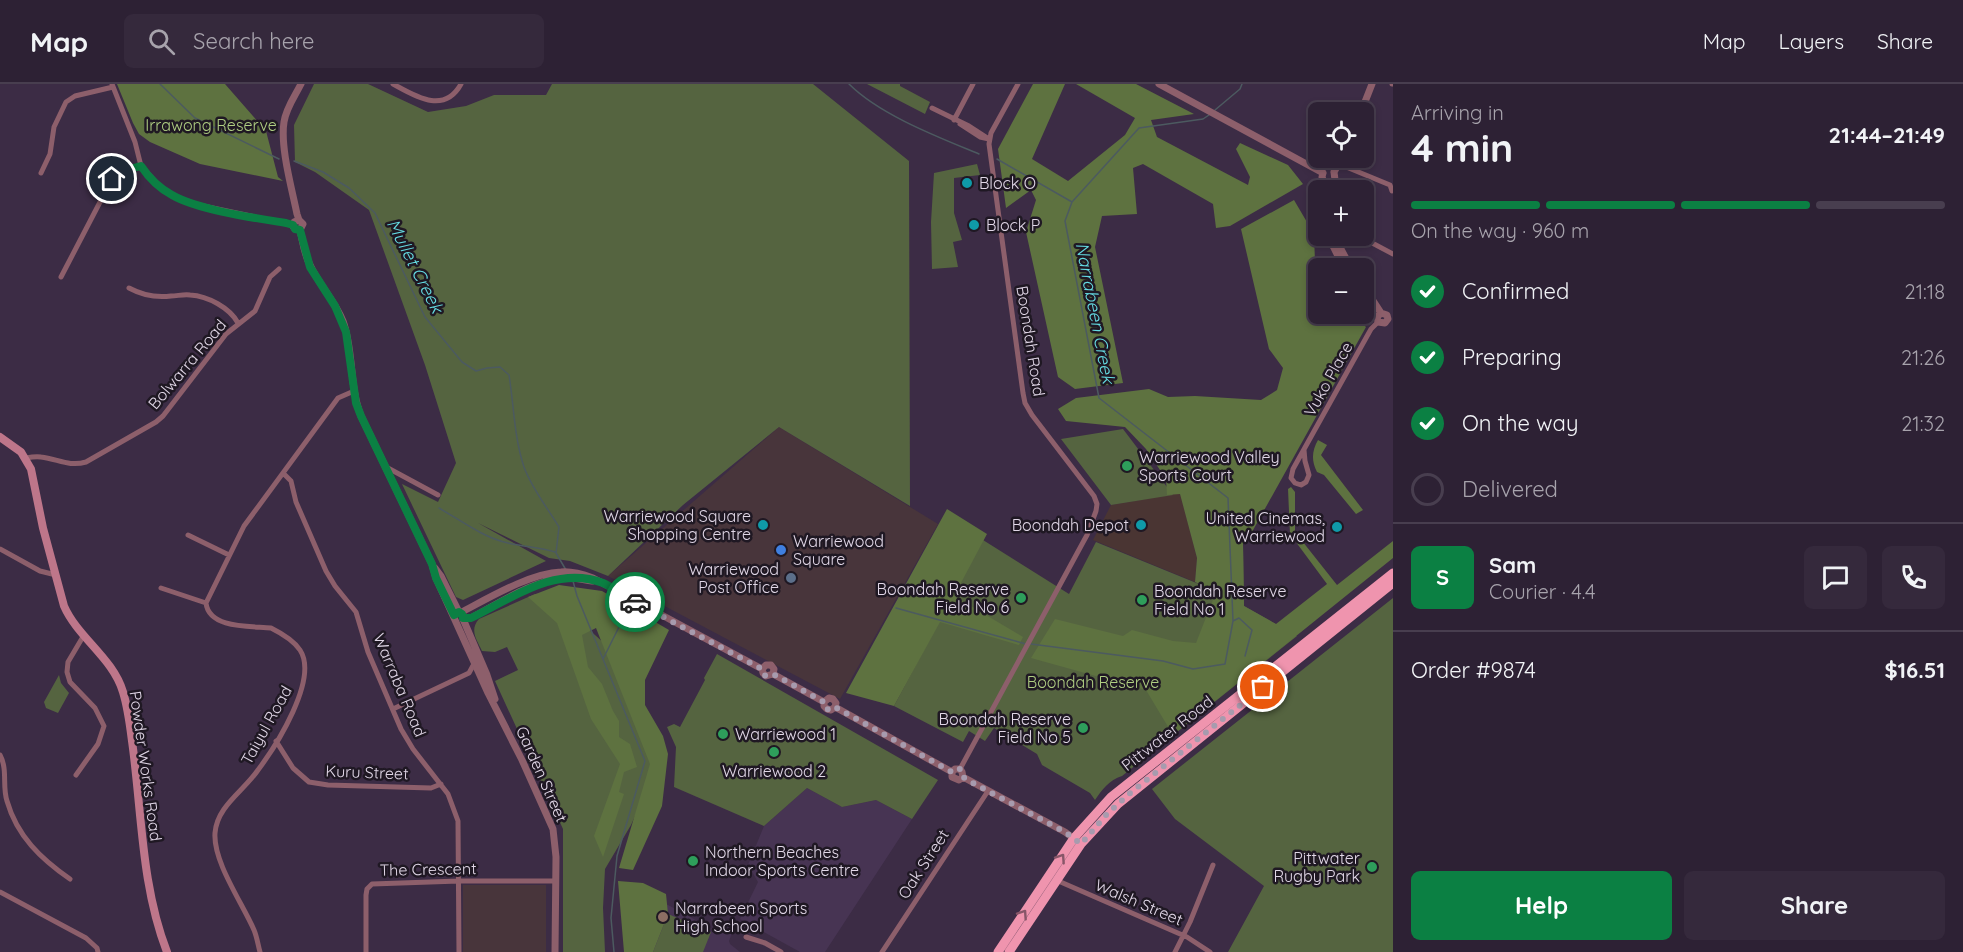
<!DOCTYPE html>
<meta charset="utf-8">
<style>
body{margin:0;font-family:Quicksand,sans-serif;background:#35293c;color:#f1f3f6;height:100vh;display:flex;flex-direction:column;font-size:22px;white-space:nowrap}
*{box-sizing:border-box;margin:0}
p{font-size:20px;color:#a7a3ac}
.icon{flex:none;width:33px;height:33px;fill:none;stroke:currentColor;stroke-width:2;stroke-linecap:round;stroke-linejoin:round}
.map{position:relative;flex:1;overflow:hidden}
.panel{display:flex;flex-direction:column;background:#2d2134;width:570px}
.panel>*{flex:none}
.buttons{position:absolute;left:1308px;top:18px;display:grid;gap:12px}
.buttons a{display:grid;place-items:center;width:66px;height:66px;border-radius:9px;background:#2d2134;box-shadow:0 3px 9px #0003,0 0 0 2px #483e4f;font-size:30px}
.pin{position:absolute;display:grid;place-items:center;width:51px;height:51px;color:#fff;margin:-26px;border:3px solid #fff;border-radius:50%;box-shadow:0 2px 6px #0007}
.courier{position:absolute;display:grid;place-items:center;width:60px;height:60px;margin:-30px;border:4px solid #0b8043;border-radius:50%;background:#fff;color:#222;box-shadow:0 2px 8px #0007}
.head em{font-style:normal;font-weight:700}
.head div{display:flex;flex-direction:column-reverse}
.head{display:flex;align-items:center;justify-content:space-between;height:102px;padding:0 18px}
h1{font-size:39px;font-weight:700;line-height:45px}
.bar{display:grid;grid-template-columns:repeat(4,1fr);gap:9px 6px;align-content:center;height:72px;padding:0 18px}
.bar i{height:8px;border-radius:4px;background:#483e4f}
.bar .selected{background:#0b8043}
.bar p{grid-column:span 4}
.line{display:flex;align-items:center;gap:15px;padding:0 18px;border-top:2px solid #483e4f}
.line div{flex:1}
.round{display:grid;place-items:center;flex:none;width:63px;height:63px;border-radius:9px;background:#35293c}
ol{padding:0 18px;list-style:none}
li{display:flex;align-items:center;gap:18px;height:66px}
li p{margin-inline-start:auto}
li .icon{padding:6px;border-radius:50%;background:#0b8043;color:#fff;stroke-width:4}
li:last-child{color:#a7a3ac}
li i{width:33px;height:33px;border:3px solid #483e4f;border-radius:50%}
.primary-button{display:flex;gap:12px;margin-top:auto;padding:12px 18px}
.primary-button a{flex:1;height:69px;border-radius:9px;background:#0b8043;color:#fff;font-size:24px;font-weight:700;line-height:69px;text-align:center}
.primary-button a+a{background:#35293c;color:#f1f3f6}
header{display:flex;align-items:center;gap:36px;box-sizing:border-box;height:84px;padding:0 30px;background:#2d2134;border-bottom:2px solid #483e4f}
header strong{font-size:28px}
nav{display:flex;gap:33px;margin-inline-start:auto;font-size:21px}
.search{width:420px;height:54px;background:#35293c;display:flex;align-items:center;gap:15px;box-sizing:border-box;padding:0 21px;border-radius:9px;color:#a7a3ac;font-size:22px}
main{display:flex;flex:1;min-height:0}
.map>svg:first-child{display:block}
</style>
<header>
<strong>Map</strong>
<div class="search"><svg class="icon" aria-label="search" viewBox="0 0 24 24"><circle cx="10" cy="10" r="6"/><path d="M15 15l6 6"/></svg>Search here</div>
<nav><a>Map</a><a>Layers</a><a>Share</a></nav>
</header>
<main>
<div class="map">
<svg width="1393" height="868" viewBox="0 0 1393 868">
<rect width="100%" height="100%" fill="#3c2c45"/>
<path fill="#48353b" d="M779 343 938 440 840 615 608 492Z
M463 801H546V868H463Z"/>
<path fill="#4a3533" d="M1180 409 1197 474 1195 498 1093 456 1111 421Z"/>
<path fill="#473453" d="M807 704 842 723 876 716 912 735 825 868H800L740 835 758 798 748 781 764 742Z
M635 806 668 821 718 848 730 846 732 849 729 857 730 860 740 868H636Z"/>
<path fill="#556440" d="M314 0H368L428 28 466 22 494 11H546L552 0H813L909 77 910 422 779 343 683 421 608 492 570 477 549 474 478 439 546 477 463 516 456 513 402 400 438 418 456 379 425 281 369 126 315 88 295 78 294 41Z
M867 0H900V2L930 18 925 30Z
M977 80 980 91 954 94V129L962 156 953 158 958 183 932 185 931 138 934 89Z
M1123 345 1173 411 1111 421 1061 355Z
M983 456 1069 510 1096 458 1216 507 1243 460 1244 522 1297 552 1122 692C1109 696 1102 706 1095 716L1090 709 1042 681 1037 670 994 644 985 657 969 647 963 658 894 622Z
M568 508 585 542 605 560 653 683 648 703 631 741 605 785 603 824 605 868H563V745L495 597 518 586 507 563 495 568 482 567C477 556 469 546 479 535L535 510Z
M1393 514V868H1228L1264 802 1175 735 1152 705Z
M717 570 938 696 912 735 876 716 842 723 807 704 764 742 674 703 676 663 667 643 674 640 680 643 705 596 704 594Z
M59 591 61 599 69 609 58 629 46 624 44 618Z
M668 830 711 848 703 868H653Z"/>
<path fill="#5e7240" d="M117 0H225L266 47 278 93 283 97 200 80 150 58 139 50 133 39Z
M1033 0H1065L1032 75 1068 97 1125 51 1135 34 1076 0H1136L1194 30 1151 36 1157 53 1248 101 1250 93 1236 65 1240 59 1288 81 1303 100 1230 142 1216 144 1213 120 1143 80 1133 84 1137 130 1102 132 1095 163 1123 299 1075 305 1058 293 1026 148 1036 116 1031 106 1006 124 998 65Z
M1294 116 1314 150 1317 234 1337 230H1353L1366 243 1247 457 1243 460 1244 522 1276 540 1327 500 1290 450 1288 405 1291 403 1295 408V448L1337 501 1393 457V474L1173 651 1146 606 1031 574 1055 535 1123 552 1132 546 1173 557 1196 559 1216 508 1195 498 1197 474 1180 410 1167 411 1166 395 1146 365 1125 343 1066 337 1058 325 1076 314 1149 305 1168 313 1195 312 1261 316 1277 306 1283 284 1269 265 1241 145Z
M1318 356 1327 361 1321 371 1363 426 1356 430 1324 391 1317 388C1311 376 1312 367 1318 356Z
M947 425 987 450 954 512 1023 553 1019 561 940 538 894 622 846 609Z
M559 501 602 507 669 546 645 596V621L663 652 668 670 662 722 633 786 619 784 650 680 596 544 582 551 588 583 602 600 613 627 619 637V653L630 660 637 683 624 688 619 708 624 710 603 773 594 752 620 680 591 635 557 539 528 513Z
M618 797 643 799 666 810 668 830 653 868H624Z"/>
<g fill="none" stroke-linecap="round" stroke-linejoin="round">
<path stroke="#4c5a60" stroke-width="1.5" d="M160 0 195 34 279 75
M849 0C880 31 938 53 979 70
M1215 26 1240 5 1242 0
M997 75 1072 118
M294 77 323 88 349 104 375 129 425 233 462 278 476 287 487 284 500 283 509 291C514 322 514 353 524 383 532 405 547 423 559 443L556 469 566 486
M439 424C460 436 484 454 508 459 524 463 539 463 555 468
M573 497 577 512 645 677 617 772 611 834 614 868
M896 524 1026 560
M1233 537 1239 534 1252 546 1245 572
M1031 560 1163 577 1193 585 1225 580 1233 537 1228 414 1099 314 1065 137 1072 118 1139 44 1203 35 1209 31
M603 575 620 541"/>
<path stroke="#8d5f6b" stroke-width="5" d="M112 0 135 58 141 82 159 102 173 112 189 119 293 141
M393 0C415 12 444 31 461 0
M1392 0H1393
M932 24 969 42 989 55
M954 36 973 0
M960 40 980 53 989 55
M1339 80 1390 101 1392 107
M41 89 50 70 54 43 66 18 75 12 113 3
M1359 152 1393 170
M61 193 112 95 117 89 141 82
M129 204C142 211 156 214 171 212 177 212 184 210 190 211 208 212 230 224 238 239
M1304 366 1305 377 1309 391 1306 398 1301 401 1295 399 1291 394 1293 385 1371 245 1378 238
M26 374C31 373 36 372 41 373 58 375 69 383 86 378L156 338 163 332 226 250 255 227 270 193 279 185
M386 383 438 411
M283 389 291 397 296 418 326 487 335 502 356 528 368 568 401 645 413 665 448 710 458 737 459 868
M188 451 229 471
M0 465 40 487 56 491
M161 504 206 519
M393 625 469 589 475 578
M276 657 293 684 309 698 328 701 431 704 441 700
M0 671C8 686 2 702 7 717 17 752 41 775 70 795
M960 685 1087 451 1096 427 1097 420 1094 412 1032 331 1025 319 1023 309 989 60 991 49 1018 0
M76 691 98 660 104 642 95 624 70 598 67 588 68 578 84 551
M1056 796 1187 853 1210 868
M0 808 86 854 97 864 98 868
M746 853 765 859 781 868
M260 868C258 861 257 853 254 846 243 820 213 778 215 749 217 722 244 707 258 686 276 662 319 595 300 566 294 557 281 549 271 544 251 542 209 545 206 519L244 442 338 314 354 307
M366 868V811L367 805 372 800 459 797H555
M882 868 988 707
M1175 868 1190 838 1213 781"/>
<path stroke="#8d5f6b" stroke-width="7" d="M301 0C295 12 286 24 284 38 280 63 292 105 297 130L299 136 303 140 300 146C303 158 304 170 310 181 319 201 335 217 343 237 354 268 349 302 361 332L432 480 436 494 488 609 522 676 553 745 556 773 555 868
M1159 0 1323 89
M1361 28 1372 0
M1334 88 1342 74
M1322 106 1324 98 1322 93 1323 89
M1327 106 1330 99 1335 96 1334 88
M299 136 294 138 293 142 295 145 300 146
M1328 152 1344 184
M1334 152 1351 184
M1364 203 1381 229 1387 231 1388 235 1385 239 1378 238 1377 233 1381 229
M435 484 441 492 459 528
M460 529C487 515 530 489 561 488 572 487 582 490 593 494L762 585
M463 534H471C500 519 531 497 564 494 573 493 583 496 592 497
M463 535 487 591 495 615
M762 585 766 581H771L774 585 773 590
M762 585 763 589 766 592 773 590
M773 590 824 618
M824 618 829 614 833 615 836 619 835 623
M824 618V622L827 625 831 626 835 623
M835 623 952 688
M952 688 955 685H960L962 688 963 693
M952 688V693L959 696 963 693
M963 693 1065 748 1081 760"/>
<path stroke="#be768a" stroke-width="8" d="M0 353 21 368 31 385 43 444 64 522C78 554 113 574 123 608 128 624 130 641 132 657 142 728 141 801 167 868"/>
<path stroke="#ef94ae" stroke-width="9" d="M998 868 1074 754 1111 713 1393 489
M1009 868 1081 760 1118 720 1393 499"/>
</g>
<defs><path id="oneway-chevron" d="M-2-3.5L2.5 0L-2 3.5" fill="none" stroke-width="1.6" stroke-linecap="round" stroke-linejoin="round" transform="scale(1.5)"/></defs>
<g stroke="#875668">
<use href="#oneway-chevron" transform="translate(1061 774) rotate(-56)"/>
<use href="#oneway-chevron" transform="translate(1023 830) rotate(-56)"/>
</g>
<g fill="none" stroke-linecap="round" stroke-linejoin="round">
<path stroke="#a79bae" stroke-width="6" stroke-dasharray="0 10.8" d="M635 518 762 585 763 590 766 592 773 590 824 618V622L827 625 831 626 835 623 952 688 955 685H960L963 688V693L971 698 1065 748 1081 760 1107 730 1129 710 1263 603"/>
<path stroke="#0b8043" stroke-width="8" d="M112 95 122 87 141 82C149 94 159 104 172 111 198 126 255 134 286 139L293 141 295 145 300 146 310 183 335 222 346 248 356 319 361 332 432 480 436 494 454 531 459 528 462 530 463 534H471C512 514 556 481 603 499 614 504 625 512 635 518"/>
</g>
<g fill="#0f9aa8" stroke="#1f1823" stroke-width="2">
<circle cx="967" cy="99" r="6"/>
<circle cx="974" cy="141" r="6"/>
<circle cx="763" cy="441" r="6"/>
<circle cx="1141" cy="441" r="6"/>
<circle cx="1337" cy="443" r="6"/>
</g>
<g fill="#2e9e5b" stroke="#1f1823" stroke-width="2">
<circle cx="1127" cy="382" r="6"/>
<circle cx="1021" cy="514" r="6"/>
<circle cx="1142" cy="516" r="6"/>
<circle cx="1083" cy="644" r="6"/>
<circle cx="723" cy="650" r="6"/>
<circle cx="774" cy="668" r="6"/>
<circle cx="693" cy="777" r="6"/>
<circle cx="1372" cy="783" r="6"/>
</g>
<circle fill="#3f7fe0" stroke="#1f1823" stroke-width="2" cx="781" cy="466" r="6"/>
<circle fill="#5c6f8a" stroke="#1f1823" stroke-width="2" cx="791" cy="494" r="6"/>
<circle fill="#8d6e63" stroke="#1f1823" stroke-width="2" cx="663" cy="833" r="6"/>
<g text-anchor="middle" stroke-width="5" stroke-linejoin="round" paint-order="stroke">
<g font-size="16" fill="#afce82" stroke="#1f1823">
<text x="211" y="47">Irrawong Reserve</text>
<text x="1093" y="604">Boondah Reserve</text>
</g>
<g font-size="16" fill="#e1d7e7" stroke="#1f1823" text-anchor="start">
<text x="979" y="105">Block O</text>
<text x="986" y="147">Block P</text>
<text x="1139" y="379">Warriewood Valley<tspan x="1139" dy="18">Sports Court</tspan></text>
<text x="751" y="438" text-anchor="end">Warriewood Square<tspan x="751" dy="18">Shopping Centre</tspan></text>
<text x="1325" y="440" text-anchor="end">United Cinemas,<tspan x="1325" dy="18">Warriewood</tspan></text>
<text x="1129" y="447" text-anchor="end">Boondah Depot</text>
<text x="793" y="463">Warriewood<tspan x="793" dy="18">Square</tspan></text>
<text x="779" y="491" text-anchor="end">Warriewood<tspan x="779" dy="18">Post Office</tspan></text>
<text x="1009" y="511" text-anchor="end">Boondah Reserve<tspan x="1009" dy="18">Field No 6</tspan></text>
<text x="1154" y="513">Boondah Reserve<tspan x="1154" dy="18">Field No 1</tspan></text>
<text x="1071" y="641" text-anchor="end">Boondah Reserve<tspan x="1071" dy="18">Field No 5</tspan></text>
<text x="735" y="656">Warriewood 1</text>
<text x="774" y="693" text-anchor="middle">Warriewood 2</text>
<text x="705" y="774">Northern Beaches<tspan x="705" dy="18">Indoor Sports Centre</tspan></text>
<text x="1360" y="780" text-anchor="end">Pittwater<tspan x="1360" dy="18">Rugby Park</tspan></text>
<text x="675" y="830">Narrabeen Sports<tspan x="675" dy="18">High School</tspan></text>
</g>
<g font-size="16" fill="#e1d7e7" stroke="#1f1823">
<text transform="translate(1031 257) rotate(81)" y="6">Boondah Road</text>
<text transform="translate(187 280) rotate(-50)" y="6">Bolwarra Road</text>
<text transform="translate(1328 295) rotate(-61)" y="6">Vuko Place</text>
<text transform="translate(400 601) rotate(67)" y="6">Warraba Road</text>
<text transform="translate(266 641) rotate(-61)" y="6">Taiyul Road</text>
<text transform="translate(1167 649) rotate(-38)" y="6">Pittwater Road</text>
<text transform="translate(146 682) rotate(82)" y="6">Powder Works Road</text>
<text transform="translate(367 688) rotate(2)" y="6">Kuru Street</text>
<text transform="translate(542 690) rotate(66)" y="6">Garden Street</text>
<text transform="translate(923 780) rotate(-57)" y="6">Oak Street</text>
<text transform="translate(428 785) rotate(-1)" y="6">The Crescent</text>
<text transform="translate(1139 818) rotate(23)" y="6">Walsh Street</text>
</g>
<g font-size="18" font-style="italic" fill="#65dbe2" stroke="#1f1823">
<text transform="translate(415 182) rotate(63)" y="6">Mullet Creek</text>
<text transform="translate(1095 229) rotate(79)" y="6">Narrabeen Creek</text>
</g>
</g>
</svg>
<div class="buttons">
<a><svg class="icon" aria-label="locate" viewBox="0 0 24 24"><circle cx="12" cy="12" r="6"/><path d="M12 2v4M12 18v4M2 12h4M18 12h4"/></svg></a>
<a>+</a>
<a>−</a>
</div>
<div class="pin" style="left:1263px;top:603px;background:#ea580c"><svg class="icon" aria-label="bag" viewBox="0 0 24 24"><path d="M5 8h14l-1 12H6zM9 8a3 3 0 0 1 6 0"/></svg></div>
<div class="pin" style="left:112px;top:95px;background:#1f2937"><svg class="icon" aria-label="home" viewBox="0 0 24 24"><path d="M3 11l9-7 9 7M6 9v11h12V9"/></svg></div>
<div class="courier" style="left:635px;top:518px"><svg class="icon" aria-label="car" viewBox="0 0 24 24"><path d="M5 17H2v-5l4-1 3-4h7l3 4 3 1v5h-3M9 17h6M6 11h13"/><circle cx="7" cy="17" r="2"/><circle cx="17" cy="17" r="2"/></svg></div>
</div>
<section class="panel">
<div class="head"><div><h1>4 min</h1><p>Arriving in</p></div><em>21:44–21:49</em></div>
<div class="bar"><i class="selected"></i><i class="selected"></i><i class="selected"></i><i></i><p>On the way · 960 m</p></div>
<ol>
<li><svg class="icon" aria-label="check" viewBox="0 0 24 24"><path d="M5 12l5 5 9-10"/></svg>Confirmed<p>21:18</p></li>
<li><svg class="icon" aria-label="check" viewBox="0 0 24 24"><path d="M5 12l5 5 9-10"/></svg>Preparing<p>21:26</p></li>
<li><svg class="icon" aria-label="check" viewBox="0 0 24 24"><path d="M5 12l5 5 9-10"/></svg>On the way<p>21:32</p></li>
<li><i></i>Delivered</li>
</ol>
<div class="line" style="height:108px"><b class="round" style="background:#0b8043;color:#fff">S</b><div><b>Sam</b><p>Courier · 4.4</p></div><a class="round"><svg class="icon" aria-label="chat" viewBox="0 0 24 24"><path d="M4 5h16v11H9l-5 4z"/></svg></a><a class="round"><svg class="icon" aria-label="phone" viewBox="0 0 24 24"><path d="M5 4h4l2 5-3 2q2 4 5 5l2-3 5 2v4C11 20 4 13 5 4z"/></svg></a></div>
<div class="line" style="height:78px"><div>Order #9874</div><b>$16.51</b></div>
<div class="primary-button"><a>Help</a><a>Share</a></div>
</section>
</main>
